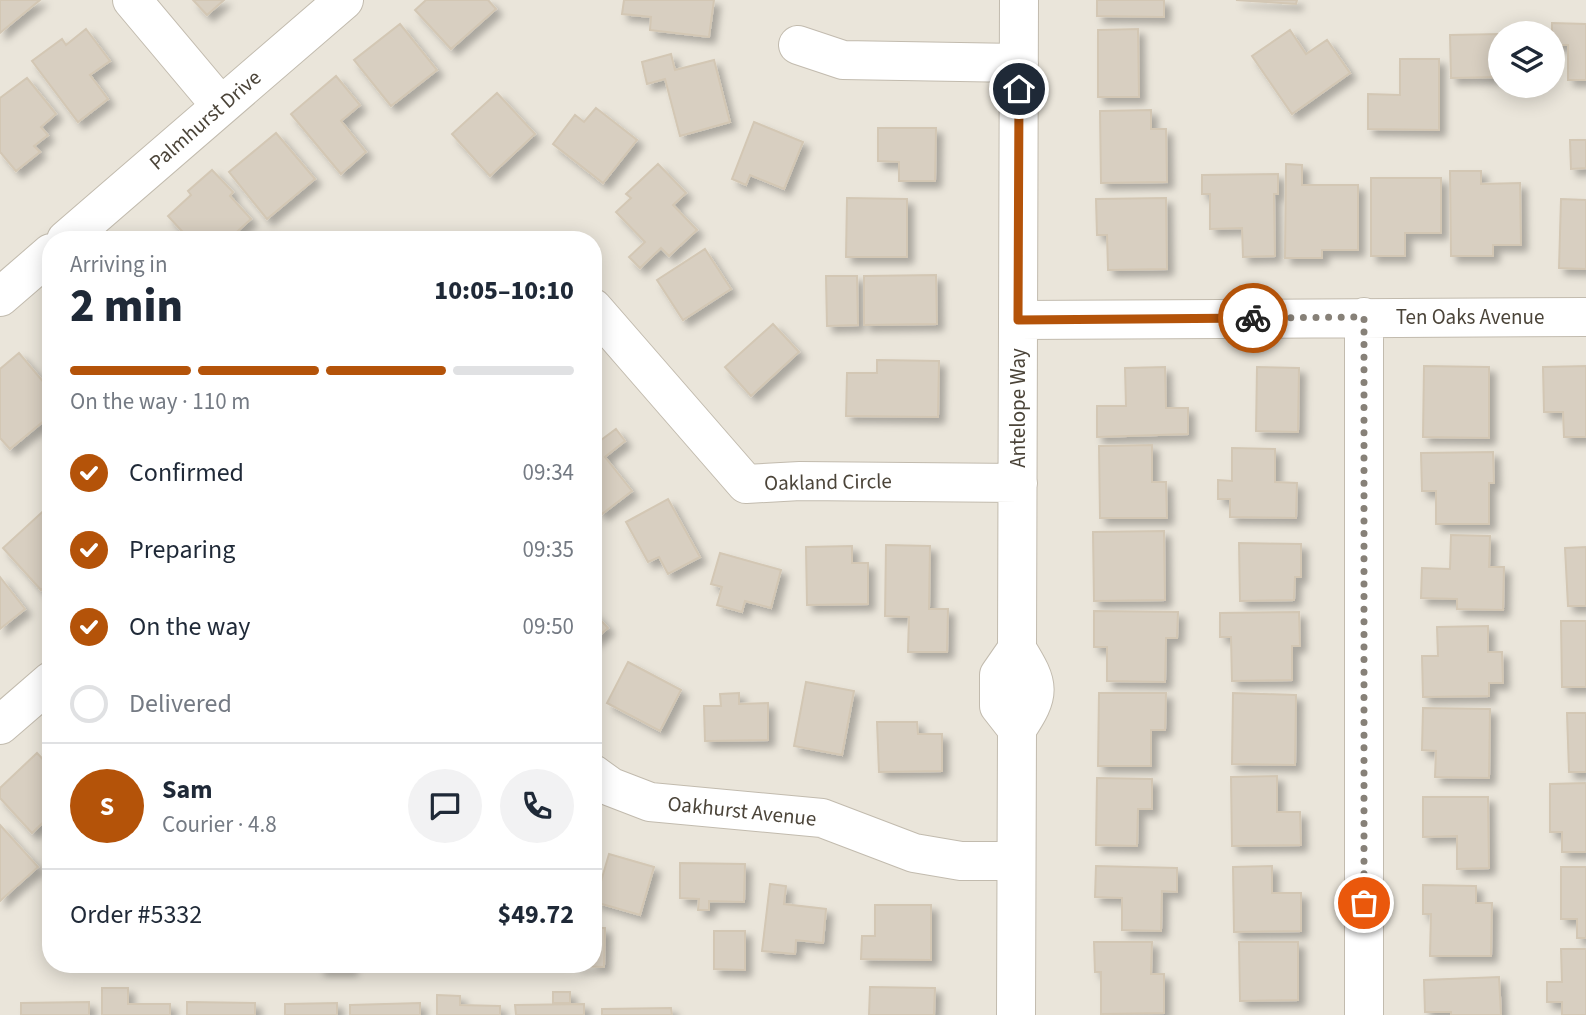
<!DOCTYPE html>
<meta charset="utf-8">
<style>
body{margin:0;font-family:"Source Sans 3",sans-serif;background:#f2f2f3;color:#1f2937;height:100vh;display:flex;flex-direction:column;font-size:26px;white-space:nowrap}
*{box-sizing:border-box;margin:0}
p{font-size:23px;color:#747a83}
.icon{flex:none;width:38px;height:38px;fill:none;stroke:currentColor;stroke-width:2;stroke-linecap:round;stroke-linejoin:round}
.map{position:relative;flex:1;overflow:hidden}
.details{position:absolute;left:42px;top:231px;width:560px;height:742px;display:flex;flex-direction:column;background:#fff;border-radius:28px;box-shadow:0 4px 18px #0003}
.details>*{flex:none}
.fabs{position:absolute;left:1488px;top:21px;display:grid;gap:14px}
.fabs a{display:grid;place-items:center;width:77px;height:77px;border-radius:50%;background:#fff;box-shadow:0 4px 18px #0003;font-size:35px}
.pin{position:absolute;display:grid;place-items:center;width:60px;height:60px;color:#fff;margin:-30px;border:4px solid #fff;border-radius:50%;box-shadow:0 2px 7px #0007}
.courier{position:absolute;display:grid;place-items:center;width:70px;height:70px;margin:-35px;border:5px solid #b45309;border-radius:50%;background:#fff;color:#222;box-shadow:0 2px 9px #0007}
.head em{font-style:normal;font-weight:800}
.head div{display:flex;flex-direction:column-reverse}
.head{display:flex;align-items:center;justify-content:space-between;height:119px;padding:0 28px}
h1{font-size:46px;font-weight:800;line-height:52px}
.bar{display:grid;grid-template-columns:repeat(4,1fr);gap:10px 7px;align-content:center;height:84px;padding:0 28px}
.bar i{height:9px;border-radius:5px;background:#e0e1e3}
.bar .on{background:#b45309}
.bar p{grid-column:span 4}
.line{display:flex;align-items:center;gap:18px;padding:0 28px;border-top:2px solid #e0e1e3}
.line div{flex:1}
.round{display:grid;place-items:center;flex:none;width:74px;height:74px;border-radius:37px;background:#f2f2f3}
ol{padding:0 28px;list-style:none}
li{display:flex;align-items:center;gap:21px;height:77px}
li p{margin-inline-start:auto}
li .icon{padding:7px;border-radius:50%;background:#b45309;color:#fff;stroke-width:4}
li:last-child{color:#747a83}
li i{width:38px;height:38px;border:4px solid #e0e1e3;border-radius:50%}
.map>svg:first-child{display:block}
</style>
<div class="map">
<svg width="1586" height="1015" viewBox="0 0 1586 1015">
<defs>
<filter id="shadow"><feDropShadow dx="6" dy="6" stdDeviation="3.5" flood-color="#0004"/></filter>
</defs>
<rect width="100%" height="100%" fill="#f6f3ec"/>
<path fill="#eae5da" fill-rule="evenodd" d="M0 0H1586V1015H0ZM1500 33H1552V86H1500ZM51 240H593V964H51Z"/>
<path fill="#d8cfc1" stroke="#d3c7b4" stroke-width="2" filter="url(#shadow)" d="M0 0H40L0 33Z
M193 0H224L207 15Z
M426 0H488L496 9 451 49 415 10Z
M624 0H714L709 37 650 30 651 17 622 14Z
M1097 0H1164V17L1097 16Z
M1236 0H1297L1296 4Z
M1552 23 1586 24V80H1568V45H1552Z
M400 24 437 70 391 106 354 60Z
M86 29 110 61 90 75 108 99 78 122 32 61 62 39 66 45Z
M1138 29 1139 97H1098V30Z
M1290 30 1306 54 1327 40 1350 73 1292 114 1252 56Z
M1500 34V77L1451 78 1450 35Z
M671 54 675 70 714 60 730 122 680 136 665 79 647 84 642 62Z
M1400 59H1439V130L1368 129V94L1400 95Z
M336 76 360 105 341 121 366 152 341 174 291 114Z
M27 78 56 114 41 127 48 135 34 146 40 152 16 171 0 152V98Z
M497 93 535 134 490 176 452 134Z
M596 108 637 140 603 183 553 144 575 115 584 122Z
M1151 110V129H1166L1167 182 1101 183 1100 111Z
M754 122 803 142 784 189 750 175 746 185 732 179Z
M878 128H936L935 181H899V162L878 161Z
M276 133 315 179 267 219 229 172Z
M1570 140H1586V168L1571 169Z
M658 164 686 193 673 205 697 230 669 256 661 248 640 268 629 257 645 242 616 212 631 198 626 194Z
M1286 164 1302 165V185H1358V250H1322V258H1285Z
M212 170 233 192 230 196 251 219 228 240H190L168 216 191 195 188 191Z
M1450 171H1481V184L1520 183 1521 245H1493V256H1451Z
M1278 174V194H1274L1275 256 1243 257 1242 228 1210 229V194H1202V175Z
M1371 178H1441V233H1405V256H1371Z
M847 198 907 199V257H846Z
M1166 198 1167 269 1108 270 1107 235H1097L1096 199Z
M1561 199 1586 200V269L1559 268Z
M705 249 731 289 683 320 657 280Z
M936 275 937 324 864 325V276Z
M826 276H857L858 325 827 326Z
M773 324 799 352 751 396 725 367Z
M19 353 51 391V415L10 449 0 438V369Z
M877 360 939 361 938 417 846 416 847 373H877Z
M1424 366 1489 367V438L1423 437Z
M1586 366V437H1564L1563 412H1544L1543 367Z
M1165 367 1166 408H1188V434L1097 437V406H1126L1125 368Z
M1257 367 1299 368 1298 432 1256 431Z
M616 429 625 441 605 457 632 491 602 514 593 503V446Z
M1152 445V482H1166L1167 518H1100L1099 446Z
M1232 448 1275 449V482L1297 483 1296 518 1230 517V499H1218V480L1232 481Z
M1493 452 1494 483H1489V524H1436V491H1422L1421 453Z
M668 499 700 557 668 574 659 557 648 562 626 522Z
M51 504V581L41 590 3 548Z
M1164 531 1165 600 1094 601 1093 532Z
M1451 535 1490 536 1489 567H1504L1503 610 1457 609V599L1421 598 1422 568 1450 569Z
M1239 543 1301 544V577H1295L1294 600 1240 601Z
M886 545 930 546 929 609H948L947 652H908L909 617 885 616Z
M852 546V563H868V604L807 605 806 547Z
M1586 547V606H1568L1565 548Z
M720 553 781 570 771 608 745 601 742 612 717 605 722 587 711 584Z
M0 577 25 609 0 629Z
M1094 611 1178 612 1177 638H1166L1165 682 1107 681V647H1094Z
M593 612 608 628 593 641Z
M1299 612 1300 646H1292V680L1232 681 1231 637H1220V613Z
M1561 621H1586V687H1562Z
M1488 626V652H1502L1503 683H1489V696L1423 697 1422 656H1438L1437 627Z
M628 662 681 690 660 731 607 703Z
M806 682 854 691 842 755 794 746Z
M739 693V704L768 703V740L705 741 704 706H721L720 694Z
M1099 693H1166L1165 730H1151V766H1098Z
M1233 693 1296 695 1295 765 1232 764Z
M1423 708 1490 709 1489 778 1435 777 1436 751 1422 750Z
M1567 713H1586V772H1569Z
M877 722H917L918 734H942V771L879 772Z
M37 753 51 768V815L32 833 0 798V788Z
M1277 776V812H1300L1301 845 1232 846 1231 777Z
M1097 778 1152 779V809H1138L1137 846 1096 845Z
M1586 783V852H1562V832H1550V784Z
M1423 797H1488L1489 868 1457 869V836L1423 837Z
M0 825 38 867 0 901Z
M609 854 654 867 640 915 595 902Z
M680 863 745 864 744 902 709 901V910H698L699 899 680 898Z
M1096 866 1177 868V892L1162 891 1161 931 1122 930V898L1095 897Z
M1272 866V893H1301V931L1234 932 1233 867Z
M1561 867H1586V938H1577V919H1561Z
M770 884 786 886 784 904 826 909 823 943 796 940 795 954 762 951Z
M1423 885 1476 886V903H1492L1491 956H1430L1431 914H1423Z
M875 905H931V960L861 959 862 936H875Z
M593 928H605L604 967 574 966 593 964Z
M714 931H745V970L714 969Z
M1094 942H1152L1151 974H1164V1013L1101 1014V972H1095Z
M1239 942H1298V1000L1240 1001Z
M1561 949H1586V1015H1562V1002H1547V982H1562Z
M319 964H351V969H319Z
M1499 977 1501 1015H1451V1012H1425L1424 980Z
M870 987 935 988 934 1015H869Z
M102 988H128V1004H170V1015H102Z
M553 992H570V1003H553Z
M437 995 460 996V1005L500 1006V1015H437Z
M89 1002V1015H21V1003Z
M187 1002 255 1003V1015H187Z
M337 1003V1015H285V1004Z
M420 1003V1015H350V1005Z
M584 1004V1015H516L515 1005Z
M671 1008 672 1015H602V1009Z"/>
<g fill="none" stroke-linecap="round" stroke-linejoin="round">
<g stroke="#c2bbae" stroke-width="40">
<path id="minor" d="M132 0 221 106
M798 45 843 60 1019 63
M66 240 344 0
M0 297 51 253
M593 308 746 484 800 481 1018 483
M1018 320 1586 317
M0 725 51 681
M1017 729 999 706V675L1017 649
M593 774 611 787 650 802 822 818 914 853 961 861H1016
M1016 1015 1017 729C1041 693 1040 686 1017 649L1019 0
M1364 1015V317"/>
</g>
<use href="#minor" stroke="#fff" stroke-width="38"/>
</g>
<g fill="none" stroke-linecap="round" stroke-linejoin="round">
<path stroke="#878178" stroke-width="7" stroke-dasharray="0 12.6" d="M1253 318 1364 317V903"/>
<path stroke="#b45309" stroke-width="9" d="M1019 89 1018 320 1253 318"/>
</g>
<g text-anchor="middle" stroke-width="7" stroke-linejoin="round" paint-order="stroke">
<g font-size="21" fill="#4b4439" stroke="#fff">
<text transform="translate(205 120) rotate(-41)" y="7">Palmhurst Drive</text>
<text x="1470" y="324">Ten Oaks Avenue</text>
<text transform="translate(1018 408) rotate(-90)" y="7">Antelope Way</text>
<text transform="translate(828 482) rotate(-1)" y="7">Oakland Circle</text>
<text transform="translate(742 811) rotate(6)" y="7">Oakhurst Avenue</text>
</g>
</g>
</svg>
<div class="fabs">
<a><svg class="icon" aria-label="layers" viewBox="0 0 24 24"><path d="M12 4l9 5-9 5-9-5zM3 14l9 5 9-5"/></svg></a>
</div>
<div class="pin" style="left:1364px;top:903px;background:#ea580c"><svg class="icon" aria-label="bag" viewBox="0 0 24 24"><path d="M5 8h14l-1 12H6zM9 8a3 3 0 0 1 6 0"/></svg></div>
<div class="pin" style="left:1019px;top:89px;background:#1f2937"><svg class="icon" aria-label="home" viewBox="0 0 24 24"><path d="M3 11l9-7 9 7M6 9v11h12V9"/></svg></div>
<div class="courier" style="left:1253px;top:318px"><svg class="icon" aria-label="bike" viewBox="0 0 24 24"><circle cx="6" cy="16" r="4"/><circle cx="18" cy="16" r="4"/><path d="M6 16l4-8h5l3 8M10 8l3 8H6M13 5h3"/></svg></div>
<section class="details">
<div class="head"><div><h1>2 min</h1><p>Arriving in</p></div><em>10:05–10:10</em></div>
<div class="bar"><i class="on"></i><i class="on"></i><i class="on"></i><i></i><p>On the way · 110 m</p></div>
<ol>
<li><svg class="icon" aria-label="check" viewBox="0 0 24 24"><path d="M5 12l5 5 9-10"/></svg>Confirmed<p>09:34</p></li>
<li><svg class="icon" aria-label="check" viewBox="0 0 24 24"><path d="M5 12l5 5 9-10"/></svg>Preparing<p>09:35</p></li>
<li><svg class="icon" aria-label="check" viewBox="0 0 24 24"><path d="M5 12l5 5 9-10"/></svg>On the way<p>09:50</p></li>
<li><i></i>Delivered</li>
</ol>
<div class="line" style="height:126px"><b class="round" style="background:#b45309;color:#fff">S</b><div><b>Sam</b><p>Courier · 4.8</p></div><a class="round"><svg class="icon" aria-label="chat" viewBox="0 0 24 24"><path d="M4 5h16v11H9l-5 4z"/></svg></a><a class="round"><svg class="icon" aria-label="phone" viewBox="0 0 24 24"><path d="M5 4h4l2 5-3 2q2 4 5 5l2-3 5 2v4C11 20 4 13 5 4z"/></svg></a></div>
<div class="line" style="height:91px"><div>Order #5332</div><b>$49.72</b></div>
</section>
</div>
